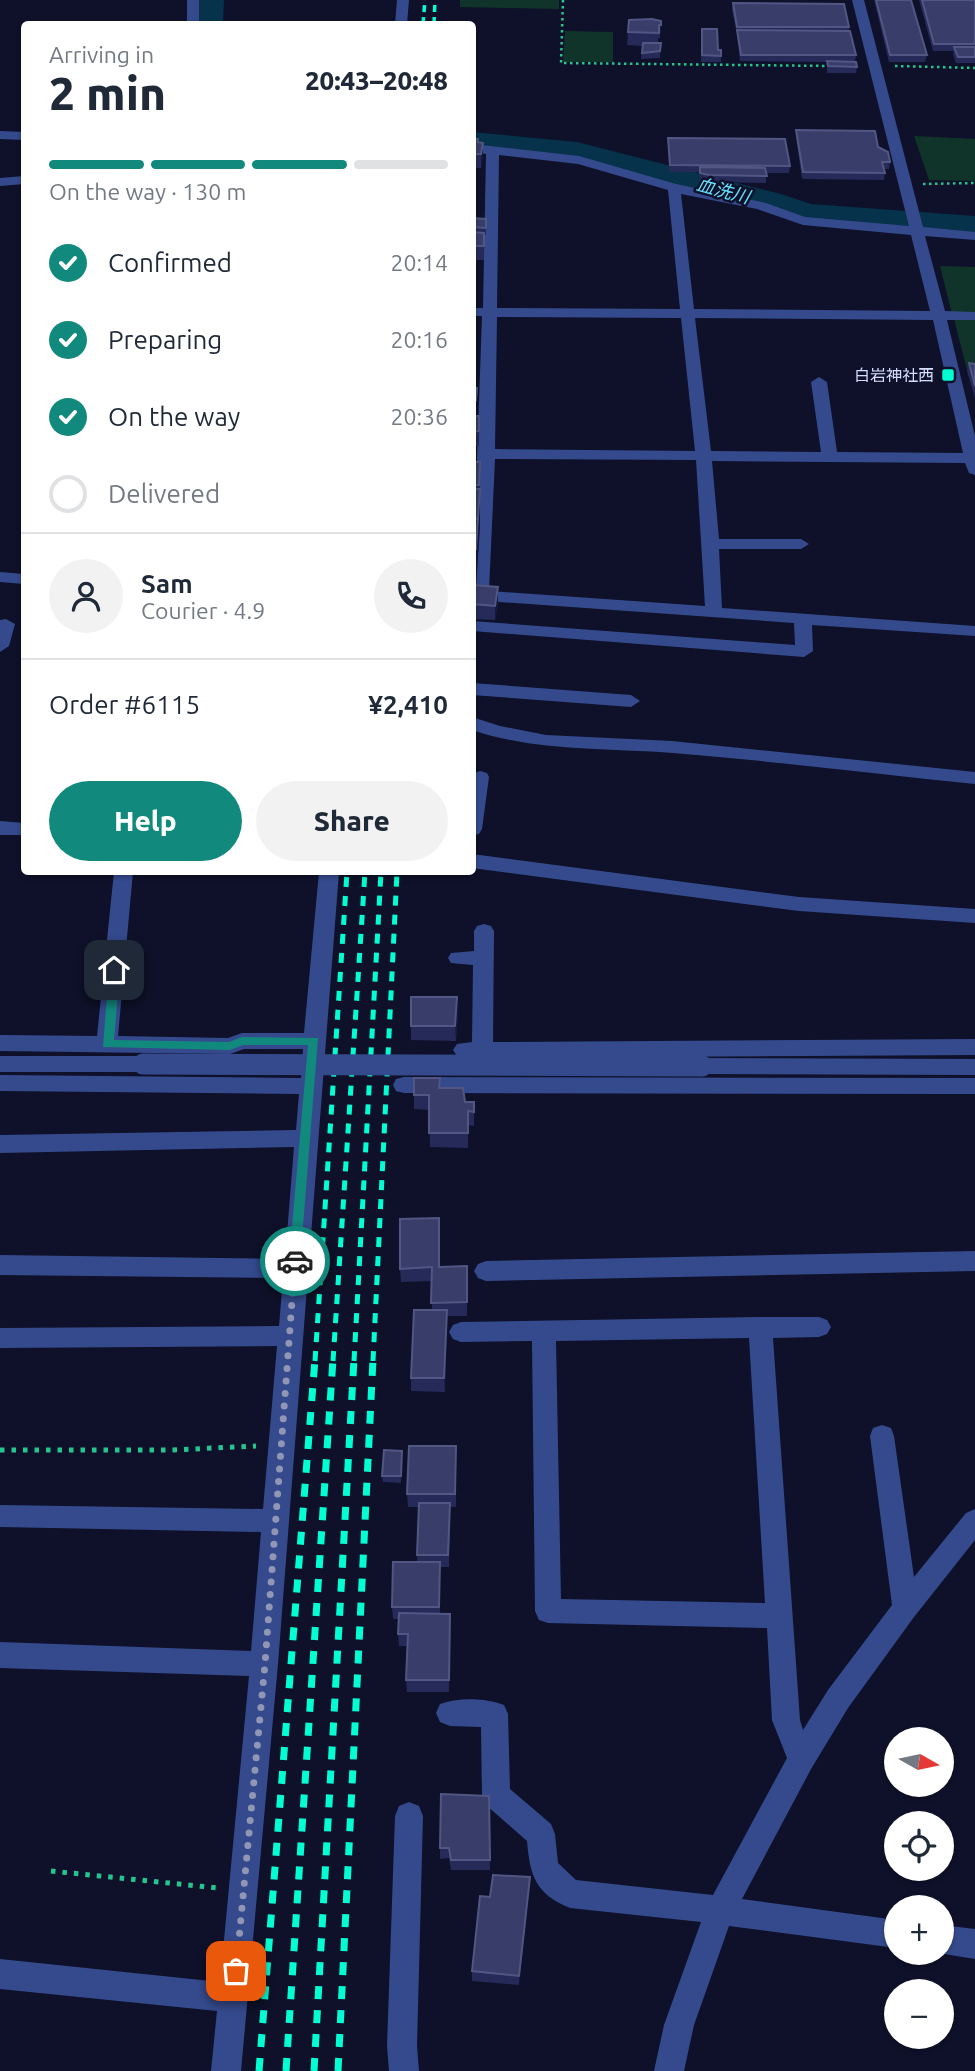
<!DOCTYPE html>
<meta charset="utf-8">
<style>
body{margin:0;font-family:Ubuntu,"Noto Sans JP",sans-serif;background:#f2f2f3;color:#1f2937;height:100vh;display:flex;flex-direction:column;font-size:26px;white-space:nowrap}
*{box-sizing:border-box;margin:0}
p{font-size:23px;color:#747a83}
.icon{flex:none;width:38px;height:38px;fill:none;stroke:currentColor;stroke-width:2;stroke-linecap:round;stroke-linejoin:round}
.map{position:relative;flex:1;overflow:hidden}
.drawer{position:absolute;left:21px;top:21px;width:455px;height:854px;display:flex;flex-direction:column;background:#fff;border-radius:7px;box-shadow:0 2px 5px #0004}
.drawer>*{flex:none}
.needle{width:46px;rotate:99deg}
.buttons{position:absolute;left:884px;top:1727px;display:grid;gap:14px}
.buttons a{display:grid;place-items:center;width:70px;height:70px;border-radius:50%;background:#fff;box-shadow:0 2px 5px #0004;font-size:35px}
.pin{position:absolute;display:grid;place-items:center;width:60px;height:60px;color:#fff;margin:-30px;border-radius:14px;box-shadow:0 4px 10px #0006}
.courier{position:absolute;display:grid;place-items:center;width:70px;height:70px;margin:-35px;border:5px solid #12897d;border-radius:50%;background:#fff;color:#222;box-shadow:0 2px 9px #0007}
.overview em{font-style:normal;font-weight:800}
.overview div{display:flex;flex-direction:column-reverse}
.overview{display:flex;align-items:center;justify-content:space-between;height:119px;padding:0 28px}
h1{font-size:46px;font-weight:800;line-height:52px}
.bar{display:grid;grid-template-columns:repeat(4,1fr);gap:10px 7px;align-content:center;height:84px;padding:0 28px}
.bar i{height:9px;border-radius:5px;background:#e0e1e3}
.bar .on{background:#12897d}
.bar p{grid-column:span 4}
.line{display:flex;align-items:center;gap:18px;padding:0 28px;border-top:2px solid #e0e1e3}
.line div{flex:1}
.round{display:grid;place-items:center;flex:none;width:74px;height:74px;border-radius:37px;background:#f2f2f3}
ol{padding:0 28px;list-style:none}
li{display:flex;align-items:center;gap:21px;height:77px}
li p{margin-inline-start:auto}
li .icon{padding:7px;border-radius:50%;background:#12897d;color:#fff;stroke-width:4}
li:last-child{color:#747a83}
li i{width:38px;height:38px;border:4px solid #e0e1e3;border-radius:50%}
.action{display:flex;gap:14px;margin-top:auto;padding:14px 28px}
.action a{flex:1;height:80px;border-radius:42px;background:#12897d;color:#fff;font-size:28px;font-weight:800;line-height:80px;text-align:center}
.action a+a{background:#f2f2f3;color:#1f2937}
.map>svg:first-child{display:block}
</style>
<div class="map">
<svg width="975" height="2071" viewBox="0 0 975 2071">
<rect width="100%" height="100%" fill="#0e1129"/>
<path fill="#103429" d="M460 0H559V9L460 7Z
M565 31 613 32V62H563Z
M914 136 975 139V181L929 180Z
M940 266 975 267V314H952Z
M954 319H975V370H967Z"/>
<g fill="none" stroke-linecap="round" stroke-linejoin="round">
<path fill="#06324b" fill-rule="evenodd" d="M196 0H224L223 24H195Z
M472 132 577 142 781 194 811 204 975 216V236L807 224 757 208 576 161 472 151Z"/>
<path stroke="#25c58f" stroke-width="2.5" stroke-dasharray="2.5 3.5" stroke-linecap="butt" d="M563 0 561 63 831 66
M895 66 975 68
M923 184 975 183"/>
<path stroke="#25c58f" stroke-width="5" stroke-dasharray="4.5 7" stroke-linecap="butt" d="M0 1450H172L256 1446
M51 1871 218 1888"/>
<path fill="#354a8d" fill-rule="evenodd" d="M187 0H199V24H187Z
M397 0H409L407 24H395Z
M852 0H864L923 227 975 232V240L925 236 945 311 975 312V320H947L975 436V475L969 473 965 463 712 461 719 539H801L809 544 801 549H719L722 608 975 626V636L812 625 813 651 804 657 472 631V621L795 645 794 623 472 600 482 316H472V308H483L486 154 472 152V144L579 156 676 184 766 203 805 217 909 226ZM499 155 578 164 668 190 680 309 497 308ZM681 194 757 209 803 225 911 235 930 311 694 309ZM497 317 681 318 695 451 495 449ZM695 318 933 320 963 453 837 452 827 382 819 377 811 382 821 452 711 451ZM495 459 696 460 705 606 489 591Z
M0 131 24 132V140L0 139Z
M24 176V184L0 186V178Z
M0 572 24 574V584L0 582Z
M6 619 15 624 9 646 0 652V620Z
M472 683 631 695 640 701 631 707 472 695Z
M472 717 500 726 546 735 672 741 975 772V784C874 774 774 761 673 753 605 748 538 752 472 730Z
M480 771 487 773 489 777 482 829 479 834 472 835V774Z
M0 821 24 823V835H0Z
M472 854 799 897 975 909V923L799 911 472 868Z
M114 872H133L118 1036 228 1038 242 1033H304L319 872H339L278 1664 241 2071H211L217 2011 0 1989V1959L220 1982 249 1676 0 1668V1642L251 1651 261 1532 0 1527V1505L263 1509 277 1346 0 1348V1328L279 1326 283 1278 0 1275V1255L285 1259 294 1147 0 1153V1135L296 1130 299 1094 0 1091V1075L301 1078 303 1049H244L230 1054 0 1051V1035L97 1036Z
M484 924 491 926 494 931 493 1042 975 1039V1055L464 1058 457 1056 453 1050 457 1044 472 1042 473 965 451 963 448 958 451 953 474 951V931L477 926Z
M0 1056H143L151 1058 154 1064 151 1070 143 1072H0Z
M702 1058 975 1059V1075L702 1074 694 1072 691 1066 694 1060Z
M404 1077 975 1078V1094L404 1093 396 1091 393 1085 396 1079Z
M975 1251V1271L486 1281 478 1278 474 1271 478 1264 486 1261Z
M760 1317H819L827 1320 831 1327 827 1334 819 1337 773 1338 800 1720 803 1730 828 1690 892 1605 870 1436 873 1428 882 1425 891 1428 894 1436 914 1577 966 1513 975 1509V1540L914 1617 848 1708 811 1769 742 1899 896 1920V1948L729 1926 694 2025 684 2071H654L664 2025 701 1922 570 1908C535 1894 530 1875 527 1841L486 1805 482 1795 481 1727 450 1726 440 1722 436 1713 440 1704C458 1697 486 1698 504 1705L508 1714 510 1789 551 1824 555 1834 558 1863 576 1880 713 1895 787 1758 772 1720 767 1628 548 1623 539 1620 535 1611 532 1341 461 1342 453 1339 449 1332 453 1325 461 1322ZM749 1338 765 1603 561 1599 556 1341Z
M409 1802 419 1806 423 1816 417 2046 419 2071H389L387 2046 395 1816 399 1806Z
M942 1925 975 1929V1959L938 1953H942Z"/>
<path stroke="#02ffd3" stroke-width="3.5" stroke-dasharray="7 5" stroke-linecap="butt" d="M423 24 425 0
M434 24 435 0"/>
<path stroke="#02ffd3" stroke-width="5" stroke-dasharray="10 9" stroke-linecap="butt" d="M315 1361 347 872
M333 1361 365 872
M354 1361 381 872
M373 1361 397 872"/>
<path stroke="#02ffd3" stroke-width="7" stroke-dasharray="13 11" stroke-linecap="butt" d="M259 2071 315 1359
M286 2071 333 1359
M314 2071 354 1359
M338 2071 373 1359"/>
<path stroke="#354a8d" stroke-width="21" d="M143 1064 702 1066"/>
</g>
<path fill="#252a59" d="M874 0H911L927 55 925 62H889Z
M919 0H975V63H956L953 54 954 51H933Z
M733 3 849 27V31L856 55 855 62 857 67 856 73H827V62L740 61 737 34 732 10Z
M629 20 661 21 660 38H658V43H661L660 58 641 59 642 46 627 45Z
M701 35 718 50H721V62H701Z
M796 130 878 147 890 162 889 169H884L885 173 884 180 802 179 796 137Z
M668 138 790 166 789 173H766V183L708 182 700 180V172H669Z
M472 139 478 142 483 156 481 168H472Z
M472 218 486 219V235H484V260H472Z
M969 363 975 364V398L967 371Z
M472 388H477L476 407H472Z
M472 416H479V446H472Z
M472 462H480V526L476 586 498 587V602L495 620 472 619Z
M458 1012 456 1041 411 1040V1026Z
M441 1088 465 1102H474V1126L468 1125V1148L430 1147 429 1110 414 1109V1095Z
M467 1266V1316H447L445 1392 411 1391V1378L432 1310V1281L401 1282 400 1269Z
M456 1446V1507H450L449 1567H440V1614H450L449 1692H407L406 1680 407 1646H399L398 1634 399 1619H393L392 1607 417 1562 419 1507H408L407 1494Z
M402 1451 401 1483 383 1482 382 1476Z
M489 1796 490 1870H451L449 1858 440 1859V1848Z
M529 1888 519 1985 472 1981V1971L490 1897Z"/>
<path fill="#14183e" d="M483 143V156L481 168V154Z
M480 489V526L478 555V518Z
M478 519V557L476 586V549Z
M498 587V602L495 620V606Z
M457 997 458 1012 456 1041 455 1026Z
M447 1310V1324L445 1392 444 1378Z
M530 1877 529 1888 519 1985V1976Z"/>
<path fill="#383d6a" stroke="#515682" stroke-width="2" d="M876 0H911L927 55H890Z
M922 0H975V44H934Z
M733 3 844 4 849 27H737Z
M652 19 661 21V25H659V33L628 32 629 20Z
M702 29H717L718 50H721V56L702 55Z
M737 30 850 31 856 55H741Z
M643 43H661L660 51 642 53Z
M954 47H975V57H958Z
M827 61 856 62 857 67 828 66Z
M796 130 875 131 878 147 888 152 890 162H882L885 173 803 172Z
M668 138 785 139 790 166 670 165Z
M472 139H478L477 142 483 143 481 154H472Z
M700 167 765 168 767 176 709 175 700 173Z
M472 218 486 219V228L472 227Z
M472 232 484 233V246H472Z
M472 307H475V318H472Z
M969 363 975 364V386Z
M472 388H477L476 400H472Z
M472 416H479V431L472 432Z
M472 462H480L479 485H472Z
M472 489H480L478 518 472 517Z
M472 519H478L476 549H472Z
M472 585 498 587 495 606 472 604Z
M411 997H457L455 1026H411Z
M414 1078H440L439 1088H463L465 1102H474V1112L468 1111V1133H429V1095H414Z
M439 1218V1267L467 1266V1302L431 1303 432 1267 400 1269V1219Z
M414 1310H447L444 1378H411Z
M409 1446H456L455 1494H407Z
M384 1450 402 1451 401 1476H382Z
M419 1503H450L448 1555H417Z
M393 1562H440L439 1607H392Z
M399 1613 450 1614 449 1680H406L408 1634H398Z
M441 1794 489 1796 490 1860H451L449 1848H440Z
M493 1875 530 1877 519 1976 472 1971 480 1896 490 1897Z"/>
<path fill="#12897d" d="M114 966 120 970 114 1040 229 1042 242 1037 318 1038 300 1264H291L289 1261 308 1045H243L230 1050 103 1047 109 970Z"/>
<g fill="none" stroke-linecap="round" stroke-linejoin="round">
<path stroke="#9096b4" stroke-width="7" stroke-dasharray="0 12.6" d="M236 1971 265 1664 295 1261"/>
</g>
<rect fill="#02ffd3" stroke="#0e1129" stroke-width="2.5" x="941" y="368" width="14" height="14" rx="3.5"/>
<g text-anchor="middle" stroke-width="5" stroke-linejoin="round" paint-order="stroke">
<g font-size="16" fill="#d6ddff" stroke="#0e1129" text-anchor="end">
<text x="934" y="381">白岩神社西</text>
</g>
<g font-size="18" font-style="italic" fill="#64e2ff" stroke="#0e1129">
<text transform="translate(723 191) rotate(15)" y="6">血洗川</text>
</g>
</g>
</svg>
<div class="buttons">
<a><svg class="needle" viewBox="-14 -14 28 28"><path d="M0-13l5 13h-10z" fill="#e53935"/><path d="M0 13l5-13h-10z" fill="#747a83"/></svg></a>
<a><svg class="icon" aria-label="locate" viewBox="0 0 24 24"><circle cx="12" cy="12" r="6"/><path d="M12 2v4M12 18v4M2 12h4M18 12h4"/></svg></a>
<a>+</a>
<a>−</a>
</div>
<div class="pin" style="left:236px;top:1971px;background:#ea580c"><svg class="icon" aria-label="bag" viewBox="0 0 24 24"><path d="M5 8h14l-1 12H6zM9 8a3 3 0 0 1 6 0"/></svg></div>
<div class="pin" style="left:114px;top:970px;background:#1f2937"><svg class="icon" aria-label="home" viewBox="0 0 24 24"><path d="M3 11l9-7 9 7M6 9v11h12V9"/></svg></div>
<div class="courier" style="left:295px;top:1261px"><svg class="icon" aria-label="car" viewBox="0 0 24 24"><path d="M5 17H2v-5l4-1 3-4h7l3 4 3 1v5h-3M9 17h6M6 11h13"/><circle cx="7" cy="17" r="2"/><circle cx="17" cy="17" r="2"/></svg></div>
<section class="drawer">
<div class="overview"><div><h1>2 min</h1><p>Arriving in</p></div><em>20:43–20:48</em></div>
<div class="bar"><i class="on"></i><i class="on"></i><i class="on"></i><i></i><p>On the way · 130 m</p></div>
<ol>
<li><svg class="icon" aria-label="check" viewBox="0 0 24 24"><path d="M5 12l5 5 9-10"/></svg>Confirmed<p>20:14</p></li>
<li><svg class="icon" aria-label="check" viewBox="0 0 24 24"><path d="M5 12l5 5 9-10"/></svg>Preparing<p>20:16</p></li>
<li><svg class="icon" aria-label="check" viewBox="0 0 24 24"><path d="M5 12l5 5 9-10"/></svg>On the way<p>20:36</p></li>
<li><i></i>Delivered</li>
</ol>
<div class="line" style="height:126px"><a class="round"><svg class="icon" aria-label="person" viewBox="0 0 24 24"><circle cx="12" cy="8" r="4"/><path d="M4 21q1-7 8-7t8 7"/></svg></a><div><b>Sam</b><p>Courier · 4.9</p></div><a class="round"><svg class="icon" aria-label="phone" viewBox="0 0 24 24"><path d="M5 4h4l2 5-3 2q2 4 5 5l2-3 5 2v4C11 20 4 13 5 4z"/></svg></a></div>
<div class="line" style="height:91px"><div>Order #6115</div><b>¥2,410</b></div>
<div class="action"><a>Help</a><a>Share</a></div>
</section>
</div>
